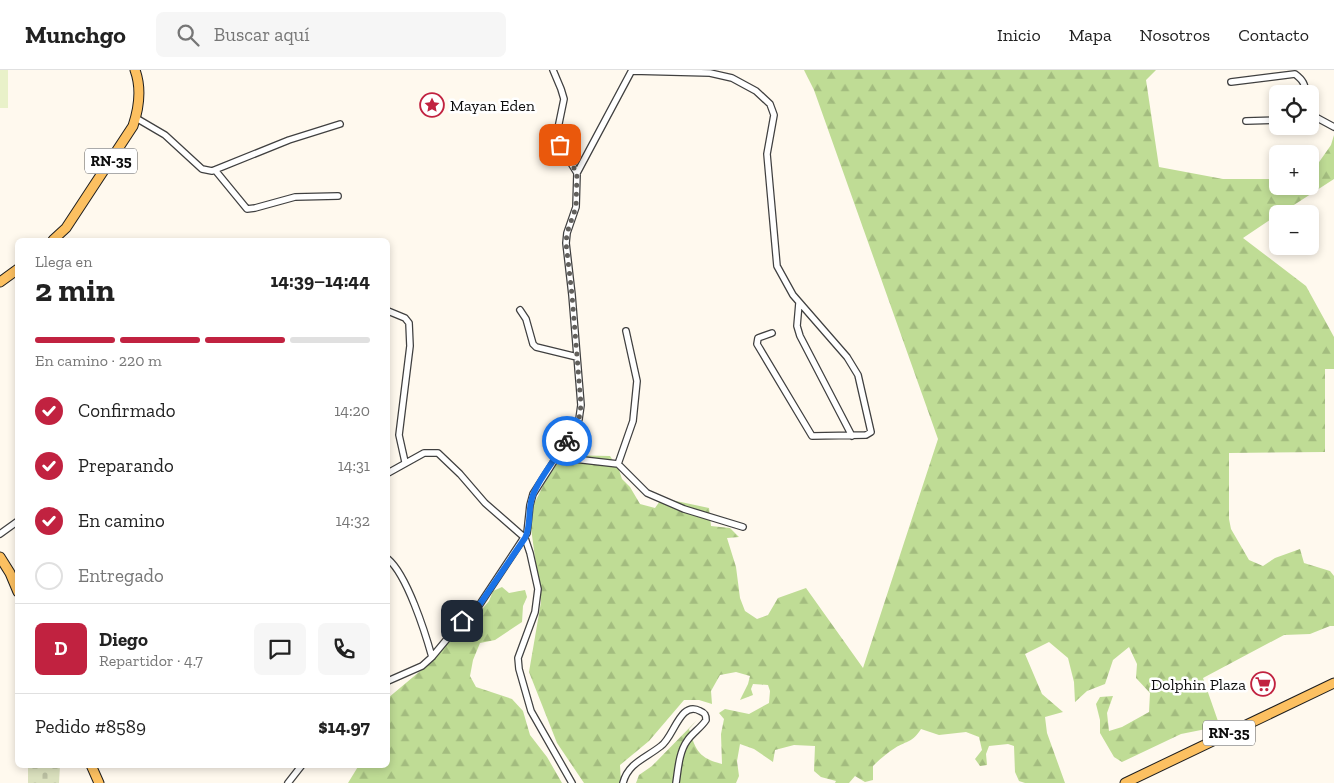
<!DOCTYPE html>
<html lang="es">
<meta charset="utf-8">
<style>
body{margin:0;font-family:"Zilla Slab",serif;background:#f6f6f6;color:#222;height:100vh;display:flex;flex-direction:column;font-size:19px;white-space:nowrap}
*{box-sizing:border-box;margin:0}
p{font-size:16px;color:#767676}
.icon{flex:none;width:28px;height:28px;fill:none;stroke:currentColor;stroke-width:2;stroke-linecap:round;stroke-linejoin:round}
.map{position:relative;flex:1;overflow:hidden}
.side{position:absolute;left:15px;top:168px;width:375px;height:530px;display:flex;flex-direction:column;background:#fff;border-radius:8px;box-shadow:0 2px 8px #0003}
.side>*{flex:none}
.buttons{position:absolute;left:1269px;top:15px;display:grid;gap:10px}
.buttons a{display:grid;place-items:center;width:50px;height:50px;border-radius:8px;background:#fff;box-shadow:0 2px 8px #0003;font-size:25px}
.pin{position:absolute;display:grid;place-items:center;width:42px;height:42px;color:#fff;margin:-21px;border-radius:10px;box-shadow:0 2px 8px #0006}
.courier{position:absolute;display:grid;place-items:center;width:50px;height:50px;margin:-25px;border:4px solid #1a73e8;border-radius:50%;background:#fff;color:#222;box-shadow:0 1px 6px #0007}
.head em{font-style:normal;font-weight:800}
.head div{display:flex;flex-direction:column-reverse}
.head{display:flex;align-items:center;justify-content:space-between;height:85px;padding:0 20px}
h1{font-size:32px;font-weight:800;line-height:38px}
.bar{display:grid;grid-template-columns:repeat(4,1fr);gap:8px 5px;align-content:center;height:60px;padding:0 20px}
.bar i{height:6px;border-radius:4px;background:#e0e0e0}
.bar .selected{background:#c12240}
.bar p{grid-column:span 4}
.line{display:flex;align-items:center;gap:12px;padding:0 20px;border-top:1px solid #e0e0e0}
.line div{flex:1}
.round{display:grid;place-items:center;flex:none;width:52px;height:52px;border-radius:8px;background:#f6f6f6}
ol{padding:0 20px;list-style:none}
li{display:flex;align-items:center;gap:15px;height:55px}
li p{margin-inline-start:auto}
li .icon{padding:5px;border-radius:50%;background:#c12240;color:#fff;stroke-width:4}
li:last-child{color:#767676}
li i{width:28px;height:28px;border:2px solid #e0e0e0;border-radius:50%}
header{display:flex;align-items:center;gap:30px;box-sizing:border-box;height:70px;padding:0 25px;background:#fff;border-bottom:1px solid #e0e0e0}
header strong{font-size:24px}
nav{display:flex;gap:28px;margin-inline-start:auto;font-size:18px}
.search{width:350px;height:45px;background:#f6f6f6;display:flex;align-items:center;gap:12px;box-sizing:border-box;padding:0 18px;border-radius:8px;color:#767676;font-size:19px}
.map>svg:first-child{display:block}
</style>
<header>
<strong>Munchgo</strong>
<div class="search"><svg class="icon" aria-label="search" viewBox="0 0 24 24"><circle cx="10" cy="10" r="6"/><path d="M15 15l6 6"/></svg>Buscar aquí</div>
<nav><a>Inicio</a><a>Mapa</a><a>Nosotros</a><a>Contacto</a></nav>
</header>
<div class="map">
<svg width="1334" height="713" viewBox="0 0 1334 713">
<defs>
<pattern id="forest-firs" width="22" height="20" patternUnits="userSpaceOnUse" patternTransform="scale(1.25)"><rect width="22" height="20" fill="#bfdc95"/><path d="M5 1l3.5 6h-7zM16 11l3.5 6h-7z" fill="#a3bc7f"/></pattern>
<pattern id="cemetery-stones" width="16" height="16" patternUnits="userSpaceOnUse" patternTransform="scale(1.25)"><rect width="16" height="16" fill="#dbe1be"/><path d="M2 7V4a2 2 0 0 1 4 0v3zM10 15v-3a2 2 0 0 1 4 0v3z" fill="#bbc0a2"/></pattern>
</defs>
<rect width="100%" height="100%" fill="#fff9ee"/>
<path fill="url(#forest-firs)" d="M804 0H1156L1146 10 1159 97 1223 109H1277L1278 116H1310V105L1331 75 1334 65V109L1280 144H1278L1277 145 1243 168 1306 216 1334 267V299H1325V382L1229 383V449L1231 459 1249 490 1263 496 1275 488 1300 479 1304 493 1330 501 1334 506V556H1330L1310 564 1284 565 1203 608 1219 654 1211 658 1181 664 1122 692 1114 687 1100 663V650L1096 634 1100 627 1113 626 1107 643 1109 661 1122 657 1149 642 1150 623 1136 608 1137 594 1129 577 1113 590 1105 614 1087 621 1075 632 1074 612 1068 588 1049 572 1025 584 1042 624 1063 642 1045 647 1047 663 1065 713H1025L1019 711 1015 702 1014 676 1008 674 989 676 986 684 987 695 980 696 975 689 982 680 979 667 966 662 939 665 921 659C912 673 908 670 895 678 887 683 880 689 873 696V710L865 712 855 706 849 713H835L836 711 821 707 814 701 815 676 794 675 775 680 773 692 754 679 740 674 737 691 739 706 736 713H636L639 705 652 696 697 650 689 659C696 681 699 688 722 694L721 664 724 649 719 643 725 639 749 644 769 633 770 621 768 615 753 614 751 619 753 625 740 630 748 614 750 606 736 602 720 605 711 621 712 634 699 630H684L649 671 620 695 621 713H584L557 673 529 602 541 532 531 458 534 434 544 414 563 385 610 386 619 400 622 409 630 417 640 434 655 438 662 428 709 438 711 456 730 458 739 467 727 468 736 497 740 528 745 541 757 549 768 545 778 528 806 518 863 598 938 369 814 20Z
M502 517 509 523 525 520 527 527 523 536 522 552 495 570 480 573 473 590 470 606 476 617 512 629 523 641 530 665 547 687 562 713H348L359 695H388V628L425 597 436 582 478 544 489 531 493 521Z"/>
<path fill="url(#cemetery-stones)" d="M28 695H60L59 713H28Z"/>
<path fill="#e9f1c9" d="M0 0H8V38H0Z"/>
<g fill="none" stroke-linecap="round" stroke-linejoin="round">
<g stroke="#404040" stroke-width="8">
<path id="street" d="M553 0 561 19 564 29 557 63 560 75 577 103
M632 1 710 3 732 8 756 21 770 34 774 45 767 84 777 196 793 225 847 287 858 305 871 362 866 365 812 366 757 274 758 268 772 263
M1231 12 1295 4C1303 10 1305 14 1306 24
M1310 44 1334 57
M136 48 165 65 202 99 212 101 289 70 340 54
M1246 51 1278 50
M215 100 247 139 255 138 295 127 338 126
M799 233 797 256 800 266 852 366
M520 240 526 249 533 274 536 277 577 287
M388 241 405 248 409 253 410 276 399 365 405 392
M557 387 618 394 647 423 684 439 743 457
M618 394 633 351 637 311 626 261
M388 403 424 383H438L460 404 485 433 525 468 530 483 538 519 535 542 518 588 519 599 531 641 572 713
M0 464 18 451
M388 489C407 505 425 562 432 587
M388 611 422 596 432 587 462 551 480 534 527 463 530 435 533 424 574 360 579 349 581 335 572 225 566 173 567 163 576 137 577 103 632 0
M288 713 302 695
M623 713C628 693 646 688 661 676 674 667 680 630 700 641 705 643 706 645 706 650 701 658 692 663 687 671 679 682 678 700 676 713"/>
</g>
<g stroke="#1e1e1e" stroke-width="11">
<path id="primary" d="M53 170 66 158 133 56C139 38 142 19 135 0
M0 212 18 199
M0 487 10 503 18 522
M91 695 99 713
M1125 713 1334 613"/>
</g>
<use href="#street" stroke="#fff" stroke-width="5.5"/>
<use href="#primary" stroke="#fcc061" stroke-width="9"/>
</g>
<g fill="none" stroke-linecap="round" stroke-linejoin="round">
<path stroke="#62605c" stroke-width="5" stroke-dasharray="0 9" d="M560 75 577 103 576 137 567 163 566 173 572 225 581 335 579 349 567 371"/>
<path stroke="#1a73e8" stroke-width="6" d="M462 551 480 534 525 468C532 454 527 439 533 425 538 410 557 386 567 371"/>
</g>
<defs>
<g id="sight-ring" transform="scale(1.25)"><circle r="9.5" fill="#fff" stroke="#c12240" stroke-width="1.5"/><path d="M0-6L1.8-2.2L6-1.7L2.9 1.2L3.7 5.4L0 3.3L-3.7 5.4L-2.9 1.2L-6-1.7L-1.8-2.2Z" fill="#c12240"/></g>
<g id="supermarket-ring" transform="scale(1.25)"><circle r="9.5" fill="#fff" stroke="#c12240" stroke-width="1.5"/><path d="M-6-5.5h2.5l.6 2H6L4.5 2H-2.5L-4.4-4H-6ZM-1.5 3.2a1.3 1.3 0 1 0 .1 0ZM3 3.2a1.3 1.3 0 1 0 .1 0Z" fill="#c12240"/></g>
</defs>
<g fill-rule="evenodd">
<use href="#sight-ring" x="432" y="35"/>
<use href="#supermarket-ring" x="1263" y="614"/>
</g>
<g text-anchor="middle" stroke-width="5" stroke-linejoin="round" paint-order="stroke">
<g fill="#fff" stroke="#565656" stroke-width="1">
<rect x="85" y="78.5" width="52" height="25" rx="4"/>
<rect x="1203" y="650.5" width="52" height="25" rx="4"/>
</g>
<g font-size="15" font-weight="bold" fill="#0d0d0d">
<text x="111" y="96">RN-35</text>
<text x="1229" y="668">RN-35</text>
</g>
<g font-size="16" fill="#0d0d0d" stroke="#fff" text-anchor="start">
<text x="450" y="41">Mayan Eden</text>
<text x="1246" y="620" text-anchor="end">Dolphin Plaza</text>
</g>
</g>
</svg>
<div class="buttons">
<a><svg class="icon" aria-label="locate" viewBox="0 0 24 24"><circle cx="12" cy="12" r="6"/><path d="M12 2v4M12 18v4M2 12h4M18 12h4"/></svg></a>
<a>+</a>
<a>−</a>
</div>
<div class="pin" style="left:560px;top:75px;background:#ea580c"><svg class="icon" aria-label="bag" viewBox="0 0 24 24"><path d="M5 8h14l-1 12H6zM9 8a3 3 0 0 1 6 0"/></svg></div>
<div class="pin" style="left:462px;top:551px;background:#1f2937"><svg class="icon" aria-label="home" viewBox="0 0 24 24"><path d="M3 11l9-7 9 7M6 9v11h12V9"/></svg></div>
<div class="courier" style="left:567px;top:371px"><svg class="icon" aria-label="bike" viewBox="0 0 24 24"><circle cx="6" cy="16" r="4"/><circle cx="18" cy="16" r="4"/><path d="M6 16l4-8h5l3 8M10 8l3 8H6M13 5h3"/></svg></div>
<section class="side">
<div class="head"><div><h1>2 min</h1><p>Llega en</p></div><em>14:39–14:44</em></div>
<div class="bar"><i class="selected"></i><i class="selected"></i><i class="selected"></i><i></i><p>En camino · 220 m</p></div>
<ol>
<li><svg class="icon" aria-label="check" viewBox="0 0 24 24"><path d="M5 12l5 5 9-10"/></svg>Confirmado<p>14:20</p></li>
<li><svg class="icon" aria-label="check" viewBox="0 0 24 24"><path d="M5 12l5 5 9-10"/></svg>Preparando<p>14:31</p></li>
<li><svg class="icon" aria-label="check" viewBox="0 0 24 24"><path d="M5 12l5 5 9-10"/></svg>En camino<p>14:32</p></li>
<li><i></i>Entregado</li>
</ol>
<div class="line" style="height:90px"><b class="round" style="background:#c12240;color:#fff">D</b><div><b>Diego</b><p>Repartidor · 4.7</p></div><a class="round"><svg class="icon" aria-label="chat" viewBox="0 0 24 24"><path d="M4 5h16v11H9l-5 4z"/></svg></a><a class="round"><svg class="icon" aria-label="phone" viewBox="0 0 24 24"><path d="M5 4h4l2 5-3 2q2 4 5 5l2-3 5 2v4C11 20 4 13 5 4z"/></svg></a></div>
<div class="line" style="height:65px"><div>Pedido #8589</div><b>$14.97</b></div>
</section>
</div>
